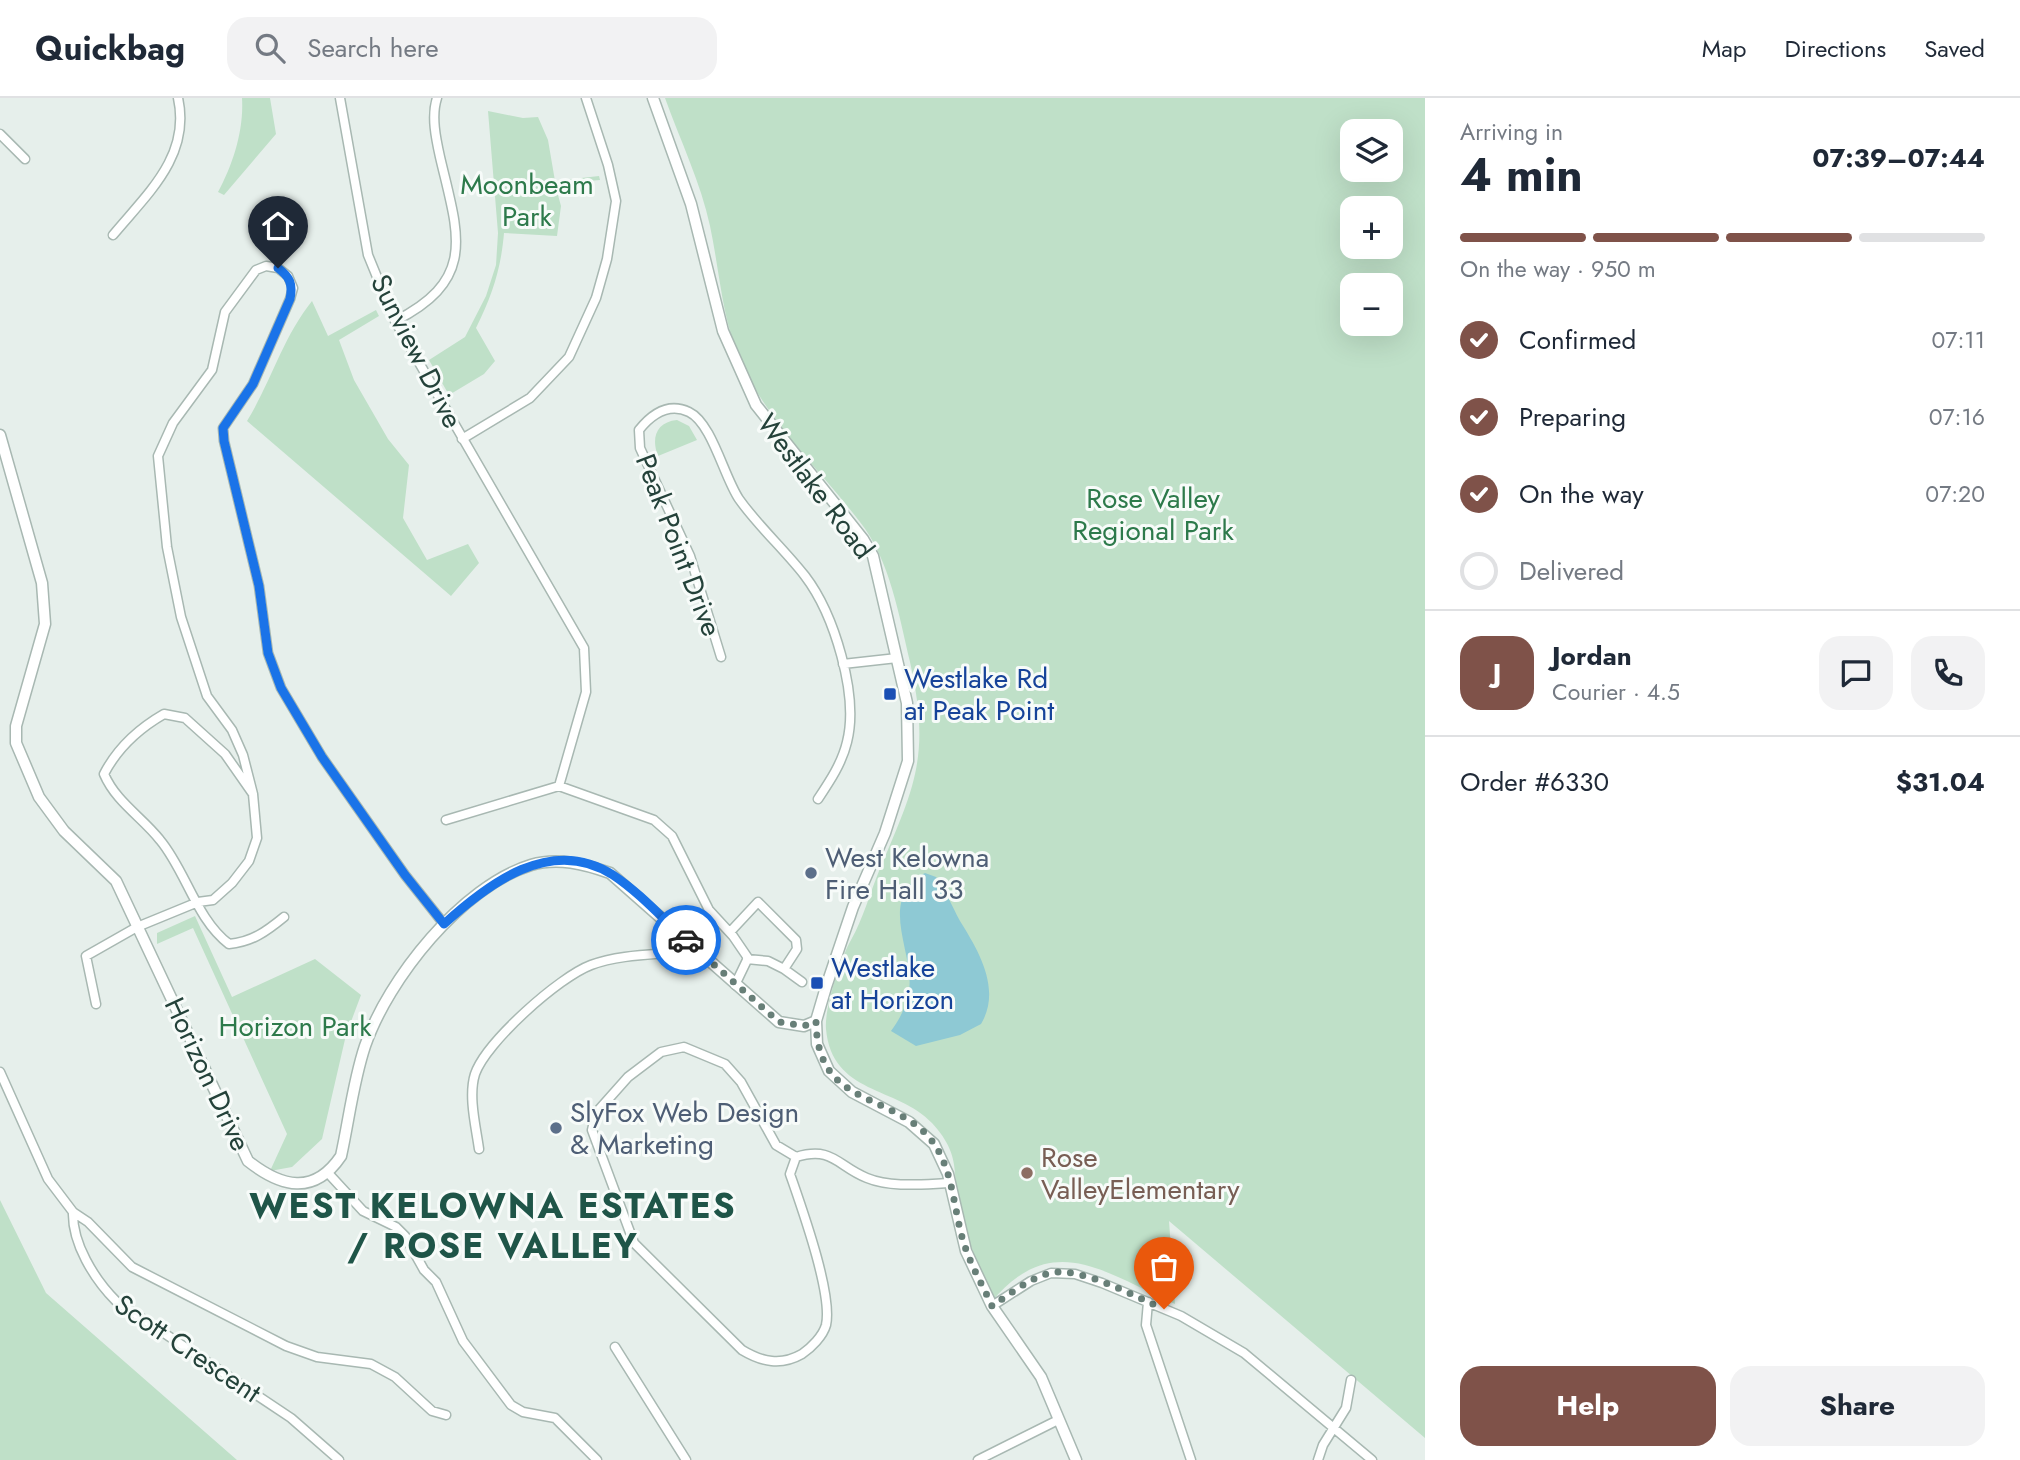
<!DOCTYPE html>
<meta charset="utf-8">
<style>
body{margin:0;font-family:Jost,sans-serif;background:#f2f2f3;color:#1f2937;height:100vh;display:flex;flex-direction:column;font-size:26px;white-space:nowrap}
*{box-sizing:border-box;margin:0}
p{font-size:23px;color:#747a83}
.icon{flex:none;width:38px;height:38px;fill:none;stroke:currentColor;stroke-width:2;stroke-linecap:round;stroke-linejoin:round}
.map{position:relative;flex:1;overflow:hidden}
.sheet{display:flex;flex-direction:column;background:#fff;width:595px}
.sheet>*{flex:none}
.controls{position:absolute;left:1340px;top:21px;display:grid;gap:14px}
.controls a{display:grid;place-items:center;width:63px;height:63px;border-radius:14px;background:#fff;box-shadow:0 7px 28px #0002;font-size:35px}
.pin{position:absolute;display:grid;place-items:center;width:60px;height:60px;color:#fff;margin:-72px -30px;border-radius:50% 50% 50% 0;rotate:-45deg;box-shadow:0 0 7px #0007}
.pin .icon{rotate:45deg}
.courier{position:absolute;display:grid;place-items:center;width:70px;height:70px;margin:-35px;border:5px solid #1a73e8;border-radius:50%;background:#fff;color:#222;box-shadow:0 2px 9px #0007}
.overview em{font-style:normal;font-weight:700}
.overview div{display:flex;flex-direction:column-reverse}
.overview{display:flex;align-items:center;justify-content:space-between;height:119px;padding:0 35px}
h1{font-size:46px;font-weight:700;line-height:52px}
.bar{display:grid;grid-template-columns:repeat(4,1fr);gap:10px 7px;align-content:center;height:84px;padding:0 35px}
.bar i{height:9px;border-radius:5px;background:#e0e1e3}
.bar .on{background:#7f5249}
.bar p{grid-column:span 4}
.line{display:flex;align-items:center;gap:18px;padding:0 35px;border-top:2px solid #e0e1e3}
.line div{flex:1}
.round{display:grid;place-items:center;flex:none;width:74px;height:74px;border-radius:21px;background:#f2f2f3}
ol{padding:0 35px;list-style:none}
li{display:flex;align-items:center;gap:21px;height:77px}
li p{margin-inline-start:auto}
li .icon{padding:7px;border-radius:50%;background:#7f5249;color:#fff;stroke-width:4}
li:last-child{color:#747a83}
li i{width:38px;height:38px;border:4px solid #e0e1e3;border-radius:50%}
.primary-button{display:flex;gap:14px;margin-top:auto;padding:14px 35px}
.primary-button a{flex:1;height:80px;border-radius:21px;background:#7f5249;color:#fff;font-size:28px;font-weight:700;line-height:80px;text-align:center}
.primary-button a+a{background:#f2f2f3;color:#1f2937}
header{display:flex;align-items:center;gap:42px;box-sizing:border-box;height:98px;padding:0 35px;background:#fff;border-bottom:2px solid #e0e1e3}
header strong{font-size:33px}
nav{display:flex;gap:38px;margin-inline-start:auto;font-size:24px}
.search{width:490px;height:63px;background:#f2f2f3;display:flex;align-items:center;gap:18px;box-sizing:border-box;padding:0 24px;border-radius:21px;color:#747a83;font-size:26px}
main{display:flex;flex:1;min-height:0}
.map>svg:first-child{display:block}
</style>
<header>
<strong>Quickbag</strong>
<div class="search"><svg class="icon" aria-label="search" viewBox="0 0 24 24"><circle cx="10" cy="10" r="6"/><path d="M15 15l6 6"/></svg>Search here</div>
<nav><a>Map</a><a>Directions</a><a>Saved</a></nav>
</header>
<main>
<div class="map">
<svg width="1425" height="1362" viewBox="0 0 1425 1362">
<rect width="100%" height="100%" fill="#e6efeb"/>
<path fill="#bfe0c8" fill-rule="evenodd" d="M242 0H270L276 36 224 97 218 94C233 66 244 32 242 0Z
M665 0H1425V1340L1169 1123 1175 1206C1105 1175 1053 1131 992 1203 982 1175 970 1148 961 1120 949 1081 966 1062 932 1025 897 988 832 997 826 931 824 910 842 857 851 842 863 821 870 795 879 773 915 688 931 658 910 564 899 518 890 462 860 424 820 372 771 327 742 267 722 223 720 175 710 128 701 85 680 42 665 0ZM1353 33H1391V72H1353ZM1353 110H1391V149H1353ZM1353 187H1391V226H1353Z
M488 13 523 20 538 19 548 42 555 83 599 78 600 82 555 86 561 108 557 138 504 135C501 171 492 198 476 230L495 263 484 276 449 297 429 262 465 239 486 198 496 167 498 135Z
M312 203 328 238 376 212 379 218 339 242 354 282 388 341 409 367 403 420 427 462 468 446 479 465 451 498 247 323C271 284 283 239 312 203Z
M677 322 689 328 697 342 658 358C651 340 656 324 677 322Z
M195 818 232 899 315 861 361 897 346 937 322 1041 292 1069 270 1073 287 1036 193 830 157 846V835Z
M0 1102 46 1195 237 1362H0Z"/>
<path fill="#8ec9d4" d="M925 775 936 779C946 793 952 808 960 823 978 852 1002 891 981 926L960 937 916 948 891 933C900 921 906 909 909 893 915 854 876 802 925 775Z"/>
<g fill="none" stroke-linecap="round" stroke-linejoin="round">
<g stroke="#a8b8b2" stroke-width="11">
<path id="minor" d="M340 0 368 157 395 223 584 550 586 594 559 688
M0 36 25 61
M113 137C147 96 191 58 178 0
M395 223C478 181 458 136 440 59 436 41 431 18 437 0
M462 341 530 300 569 259 596 200 607 161 616 103 608 67 586 0
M721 559 690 458 640 350 639 332C651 317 668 304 689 314 712 325 724 379 739 401 758 428 784 451 805 478 834 516 859 597 847 644 842 665 830 683 818 701
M843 566 897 560
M253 696 243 657 232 632 207 598 181 519 167 449 158 358 173 325 212 272 225 214 256 172 266 168 278 170 288 178 293 190 290 201 253 286 223 330 224 343 259 488 268 555 281 590 322 659 405 777 444 826
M446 722 559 688 654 722 672 738 709 812 733 838 748 860 735 887
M730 834 758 804 796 842 797 851 784 871 802 884
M747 861 768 863 784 871
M96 906 86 858 137 829 198 804 213 802 232 785 249 763 257 740 253 696 225 656 185 620 164 616C138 631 118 649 104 676 116 704 142 719 160 742 186 773 196 821 229 846 252 844 267 833 284 819
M684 949 725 966 741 984 776 1047 796 1059 790 1076C801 1108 833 1196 826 1227 823 1238 811 1250 802 1256 781 1268 762 1264 742 1252L634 1145 592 1032 596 1015 628 979 661 954Z
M0 974 48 1081 73 1114 88 1124 132 1169 286 1248 317 1259 371 1266 395 1279 432 1313 446 1317
M479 1051C476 1029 468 998 475 976 486 944 559 879 591 867 623 855 663 857 697 852
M796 1059C833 1048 837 1068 867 1080 891 1090 924 1086 950 1085
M328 1075 363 1113 396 1129 405 1138 424 1172 436 1184 463 1243 511 1307 523 1314 555 1320 597 1362
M73 1114C72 1145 94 1181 116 1203L291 1320 339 1362
M1148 1204 1146 1227 1191 1362
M992 1208 1031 1183 1051 1175 1075 1176 1102 1185 1181 1218 1244 1255 1372 1362
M615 1249 686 1362
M978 1362 1058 1322
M1318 1362 1323 1347 1346 1310 1351 1282"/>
</g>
<g stroke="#a8b8b2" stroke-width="13">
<path id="tertiary" d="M653 0 691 106 723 233 756 307 863 441 873 458 907 605 908 663 885 735 853 809 826 889 816 923 817 946 829 973 852 994 909 1024 934 1046 948 1076 966 1153 992 1208 1041 1279 1076 1362
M0 337 42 485 45 526 16 628V645L39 699 64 733 116 783 248 1063C281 1089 314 1098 341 1058 349 1022 353 984 365 948 388 881 462 788 531 767 558 759 584 766 610 775L779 924 804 928 816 923"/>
</g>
<use href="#minor" stroke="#fff" stroke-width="8"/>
<use href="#tertiary" stroke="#fff" stroke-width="10"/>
</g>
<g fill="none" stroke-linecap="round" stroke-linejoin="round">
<path stroke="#687f78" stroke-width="7" stroke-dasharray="0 12.6" d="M686 842 779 924 804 928 816 923C817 1005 881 994 924 1034 956 1064 952 1117 967 1154 974 1173 984 1190 992 1208 1010 1196 1029 1180 1050 1175 1081 1168 1135 1199 1164 1211"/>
<path stroke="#1a73e8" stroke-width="9" d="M278 170C290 179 293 186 290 201L253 286 223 330 224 343 259 488 268 555 281 590 322 659 405 777 444 826C488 786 551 737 613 777 640 795 662 820 686 842"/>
</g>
<g fill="#1a4fb4" stroke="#f7fbf9" stroke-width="2.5">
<rect x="883" y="589" width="14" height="14" rx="3.5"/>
<rect x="810" y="878" width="14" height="14" rx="3.5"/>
</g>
<g fill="#5c6f8a" stroke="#f7fbf9" stroke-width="2.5">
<circle cx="811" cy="775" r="7"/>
<circle cx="556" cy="1030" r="7"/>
</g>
<circle fill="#8d6e63" stroke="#f7fbf9" stroke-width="2.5" cx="1027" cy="1075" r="7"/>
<g text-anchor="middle" stroke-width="6" stroke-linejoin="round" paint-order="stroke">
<g font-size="28" fill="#2d7a4b" stroke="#f7fbf9">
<text x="527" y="96">Moonbeam<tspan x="527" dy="32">Park</tspan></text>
<text x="1153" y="410">Rose Valley<tspan x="1153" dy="32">Regional Park</tspan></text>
<text x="295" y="938">Horizon Park</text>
</g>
<g font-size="28" fill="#24423a" stroke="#f7fbf9">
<text transform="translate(417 253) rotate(63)" y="10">Sunview Drive</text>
<text transform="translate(816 388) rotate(53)" y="10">Westlake Road</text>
<text transform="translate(679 447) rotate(69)" y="10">Peak Point Drive</text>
<text transform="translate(208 976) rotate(65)" y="10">Horizon Drive</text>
<text transform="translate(188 1250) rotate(34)" y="10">Scott Crescent</text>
</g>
<g font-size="28" fill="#164399" stroke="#f7fbf9" text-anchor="start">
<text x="904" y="590">Westlake Rd<tspan x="904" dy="32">at Peak Point</tspan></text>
<text x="831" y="879">Westlake<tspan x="831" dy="32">at Horizon</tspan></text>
</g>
<g font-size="28" fill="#4e5e75" stroke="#f7fbf9" text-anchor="start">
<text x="825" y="769">West Kelowna<tspan x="825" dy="32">Fire Hall 33</tspan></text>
<text x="570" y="1024">SlyFox Web Design<tspan x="570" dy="32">&amp; Marketing</tspan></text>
</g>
<g font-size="28" fill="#785e54" stroke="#f7fbf9" text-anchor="start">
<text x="1041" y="1069">Rose<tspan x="1041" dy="32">ValleyElementary</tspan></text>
</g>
<g font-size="35" font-weight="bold" letter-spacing="2" fill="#1f5548" stroke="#f7fbf9">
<text x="493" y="1120">WEST KELOWNA ESTATES<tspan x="493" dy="40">/ ROSE VALLEY</tspan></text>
</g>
</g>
</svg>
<div class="controls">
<a><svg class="icon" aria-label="layers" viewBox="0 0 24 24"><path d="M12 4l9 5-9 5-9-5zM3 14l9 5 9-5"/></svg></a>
<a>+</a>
<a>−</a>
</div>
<div class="pin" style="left:1164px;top:1211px;background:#ea580c"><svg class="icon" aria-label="bag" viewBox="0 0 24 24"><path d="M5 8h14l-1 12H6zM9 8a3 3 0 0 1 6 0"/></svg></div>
<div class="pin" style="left:278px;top:170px;background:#1f2937"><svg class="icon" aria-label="home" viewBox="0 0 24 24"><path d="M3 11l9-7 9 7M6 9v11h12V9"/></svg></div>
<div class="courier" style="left:686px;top:842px"><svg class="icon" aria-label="car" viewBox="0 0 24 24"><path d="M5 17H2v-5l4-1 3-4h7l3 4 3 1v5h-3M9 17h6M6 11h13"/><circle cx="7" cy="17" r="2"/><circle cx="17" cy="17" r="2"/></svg></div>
</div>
<section class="sheet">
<div class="overview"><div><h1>4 min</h1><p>Arriving in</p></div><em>07:39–07:44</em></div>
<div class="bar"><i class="on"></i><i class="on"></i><i class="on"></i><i></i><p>On the way · 950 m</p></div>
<ol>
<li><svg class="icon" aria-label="check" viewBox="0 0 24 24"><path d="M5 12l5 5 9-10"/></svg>Confirmed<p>07:11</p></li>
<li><svg class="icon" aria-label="check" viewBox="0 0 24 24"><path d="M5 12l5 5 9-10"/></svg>Preparing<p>07:16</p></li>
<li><svg class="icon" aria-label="check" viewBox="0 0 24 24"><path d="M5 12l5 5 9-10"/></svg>On the way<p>07:20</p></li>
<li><i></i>Delivered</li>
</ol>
<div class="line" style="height:126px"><b class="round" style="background:#7f5249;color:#fff">J</b><div><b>Jordan</b><p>Courier · 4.5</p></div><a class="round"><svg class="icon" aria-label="chat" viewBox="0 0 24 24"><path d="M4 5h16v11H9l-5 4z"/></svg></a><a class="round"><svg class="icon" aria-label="phone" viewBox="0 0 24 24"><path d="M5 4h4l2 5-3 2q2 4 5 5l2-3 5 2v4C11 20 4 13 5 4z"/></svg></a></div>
<div class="line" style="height:91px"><div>Order #6330</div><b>$31.04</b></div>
<div class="primary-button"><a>Help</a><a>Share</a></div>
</section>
</main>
